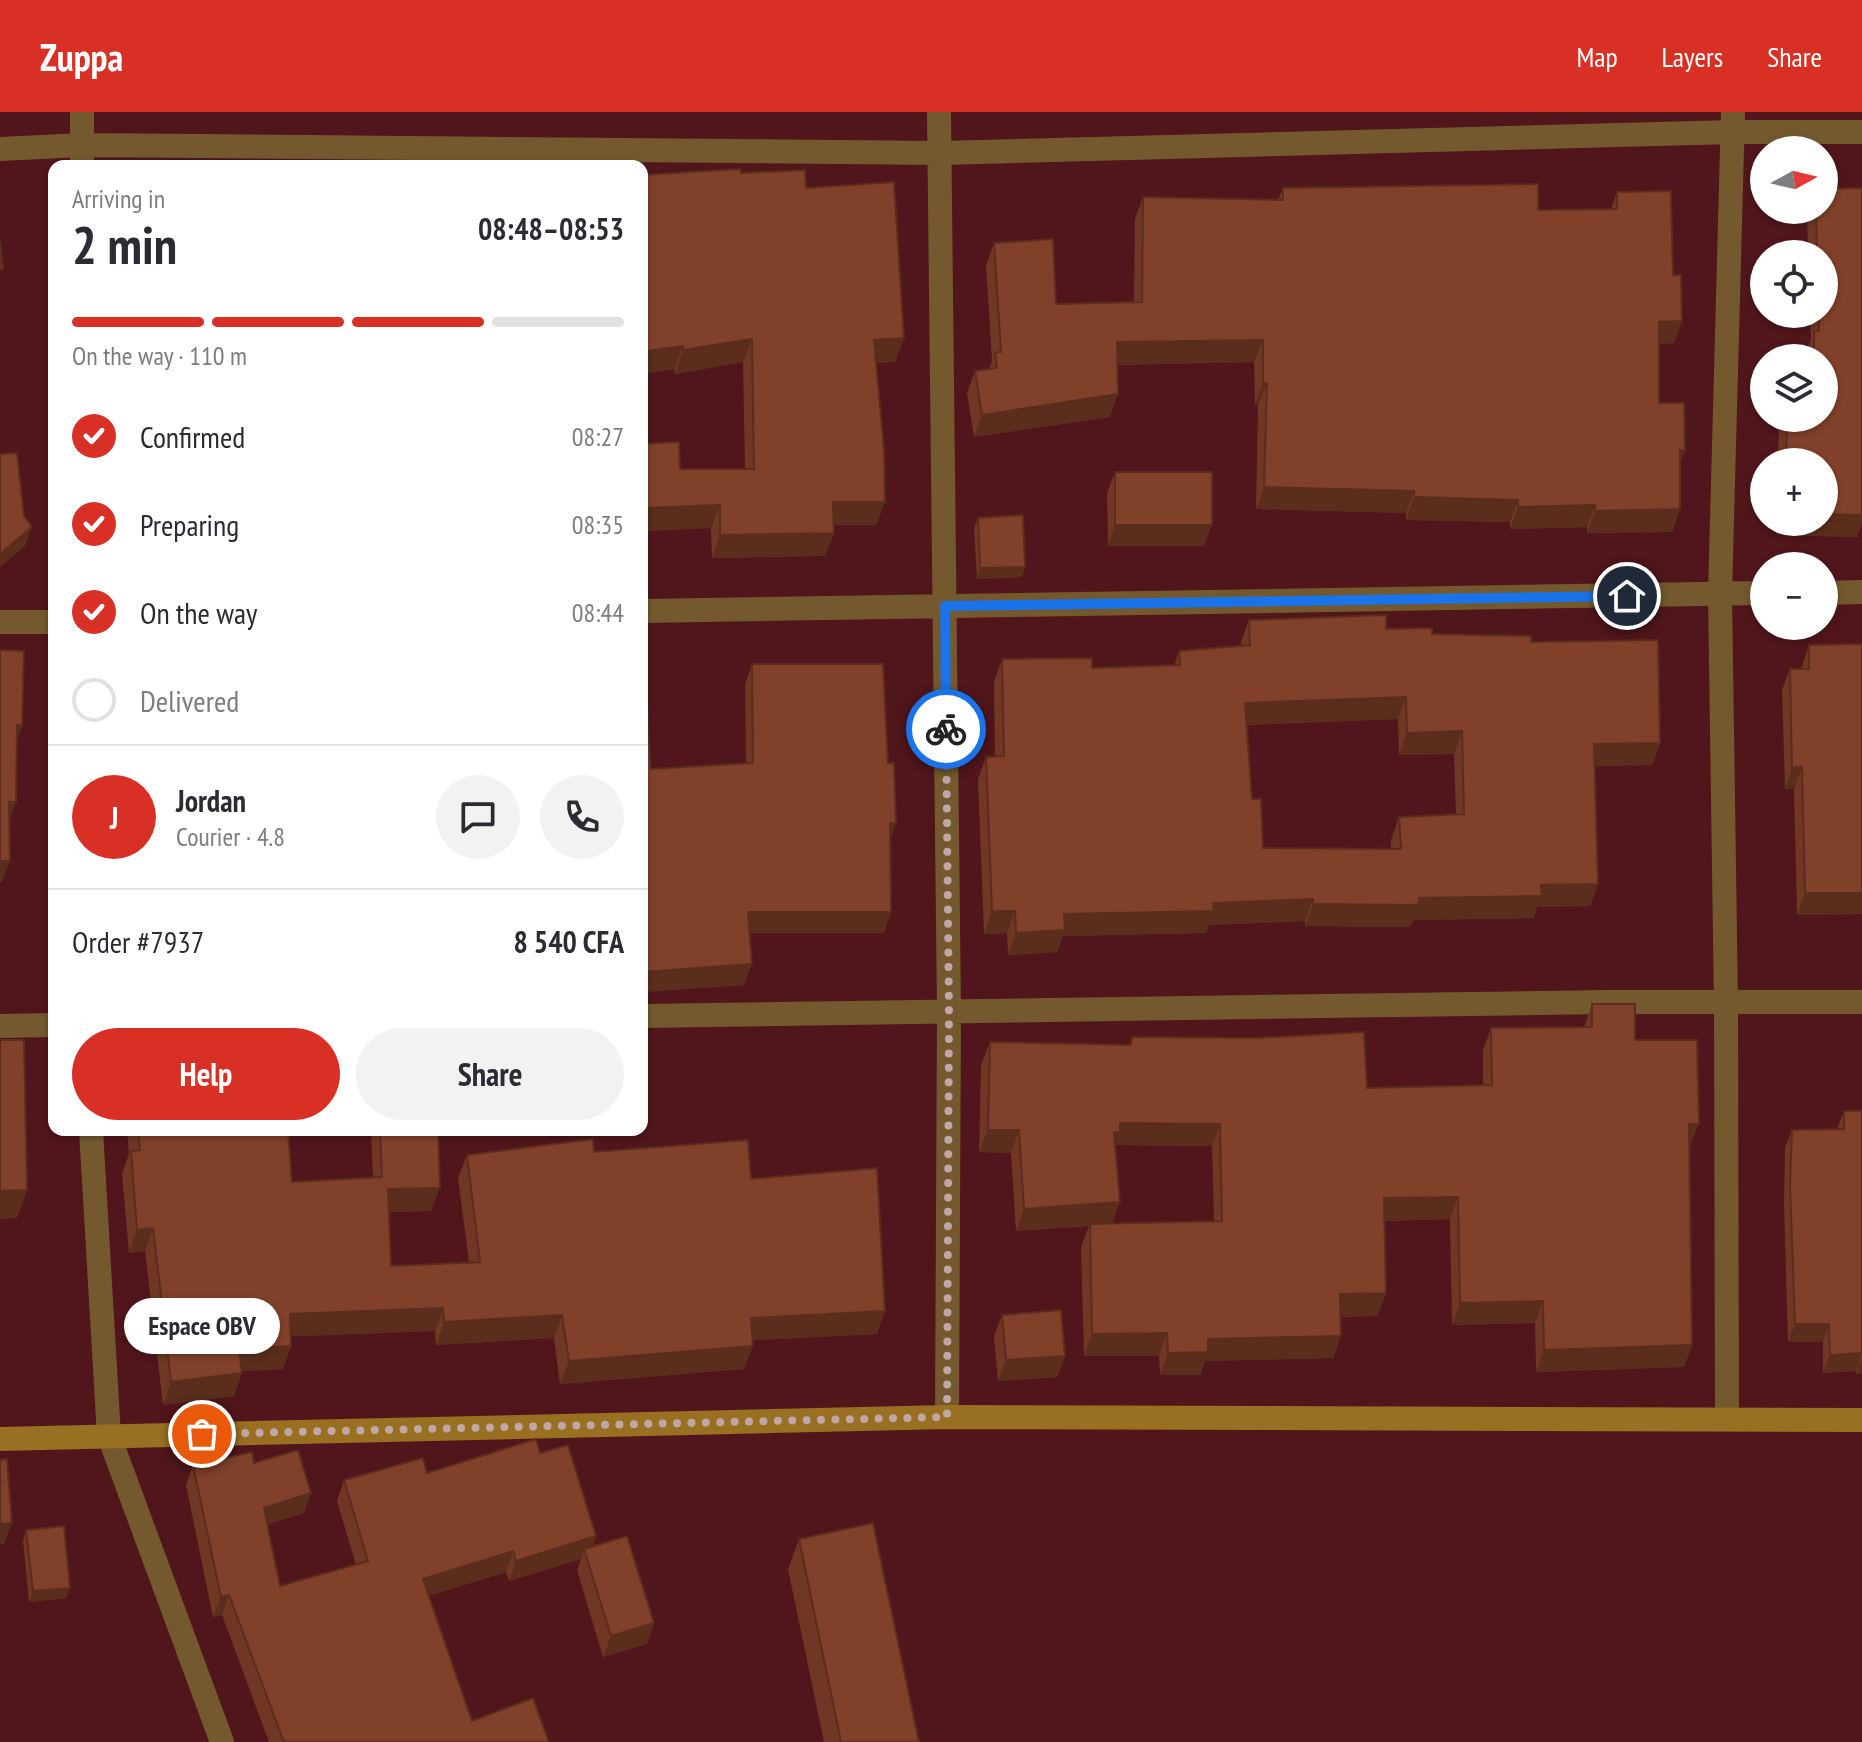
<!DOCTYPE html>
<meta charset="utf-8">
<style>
body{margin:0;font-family:"PT Sans Narrow",sans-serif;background:#f2f2f3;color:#2b2b33;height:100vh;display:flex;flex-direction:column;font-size:30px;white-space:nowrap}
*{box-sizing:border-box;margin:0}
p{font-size:26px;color:#7c7c81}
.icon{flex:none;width:44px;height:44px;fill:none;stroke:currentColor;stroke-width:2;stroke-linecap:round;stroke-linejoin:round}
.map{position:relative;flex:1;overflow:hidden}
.details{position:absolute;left:48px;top:48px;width:600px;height:976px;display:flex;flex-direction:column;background:#fff;border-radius:16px;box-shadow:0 2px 6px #0004}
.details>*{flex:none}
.needle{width:52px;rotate:82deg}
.tools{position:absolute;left:1750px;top:24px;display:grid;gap:16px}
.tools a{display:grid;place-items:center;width:88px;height:88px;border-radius:50%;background:#fff;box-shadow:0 2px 6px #0004;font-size:40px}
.pin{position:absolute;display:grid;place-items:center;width:68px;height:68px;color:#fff;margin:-34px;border:4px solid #fff;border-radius:50%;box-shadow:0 2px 8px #0007}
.courier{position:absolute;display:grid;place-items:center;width:80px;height:80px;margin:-40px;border:6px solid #1a73e8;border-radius:50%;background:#fff;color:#222;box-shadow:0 2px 10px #0007}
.bubble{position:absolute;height:56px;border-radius:28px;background:#fff;box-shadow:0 2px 6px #0004;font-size:26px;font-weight:700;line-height:56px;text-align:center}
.overview em{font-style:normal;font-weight:700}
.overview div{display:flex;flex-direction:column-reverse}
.overview{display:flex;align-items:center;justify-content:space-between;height:136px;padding:0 24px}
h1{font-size:52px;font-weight:700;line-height:60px}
.bar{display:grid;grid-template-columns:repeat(4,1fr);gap:12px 8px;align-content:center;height:96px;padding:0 24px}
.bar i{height:10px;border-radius:6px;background:#e1e1e2}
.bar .active{background:#d93025}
.bar p{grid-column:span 4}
.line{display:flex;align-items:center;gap:20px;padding:0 24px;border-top:2px solid #e1e1e2}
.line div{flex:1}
.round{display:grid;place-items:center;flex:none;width:84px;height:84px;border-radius:42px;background:#f2f2f3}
ol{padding:0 24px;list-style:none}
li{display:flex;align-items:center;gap:24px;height:88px}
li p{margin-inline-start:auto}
li .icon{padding:8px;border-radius:50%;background:#d93025;color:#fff;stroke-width:4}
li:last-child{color:#7c7c81}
li i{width:44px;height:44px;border:4px solid #e1e1e2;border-radius:50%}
.primary-button{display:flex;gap:16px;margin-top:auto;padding:16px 24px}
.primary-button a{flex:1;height:92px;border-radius:48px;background:#d93025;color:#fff;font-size:32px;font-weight:700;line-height:92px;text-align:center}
.primary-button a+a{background:#f2f2f3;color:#2b2b33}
header{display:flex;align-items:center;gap:48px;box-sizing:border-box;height:112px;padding:0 40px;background:#d93025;color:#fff}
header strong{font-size:38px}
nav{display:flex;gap:44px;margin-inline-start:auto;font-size:28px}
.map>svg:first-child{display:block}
</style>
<header>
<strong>Zuppa</strong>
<nav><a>Map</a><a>Layers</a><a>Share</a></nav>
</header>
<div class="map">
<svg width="1862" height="1630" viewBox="0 0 1862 1630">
<rect width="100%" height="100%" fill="#50161b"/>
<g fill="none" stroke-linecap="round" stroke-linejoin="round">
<path stroke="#73592d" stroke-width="24" d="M82 0V54
M939 0 949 900 947 1305
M0 37 82 33 940 41 1732 20H1862
M1824 481 1862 480
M642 499 1764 481
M0 510H54
M642 904 1604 890H1862
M0 914 54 913
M91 1018 109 1324 222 1630
M1727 1307 1726 892 1720 482 1733 0"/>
<path stroke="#997021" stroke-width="24" d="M0 1327 947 1305 1862 1308"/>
</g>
<path fill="#6f3724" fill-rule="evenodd" d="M741 61 806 76 904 226 895 250 876 251V413H834V421L825 444 712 446 711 416 642 419V332L680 357H745L743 250 675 262 674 257 642 262V63Z
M1283 76 1538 98 1611 97 1617 80 1673 163 1682 209 1674 231 1659 232V291L1680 353V397L1672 420 1587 421V415L1510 417V410L1406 408V401L1256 397 1258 293H1255L1254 250 1118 253 1110 305 974 325 967 281 975 259 989 257 992 249 986 153 994 131 1056 192 1134 190 1135 107 1143 85 1278 88Z
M1862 76V411L1857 425 1777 423V410H1824V350H1778L1779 306H1824V246H1806V241L1811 227 1810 202H1824V142H1808L1807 99 1808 98H1824Z
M1115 360 1204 434H1108L1107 381Z
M978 406 1025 455 1022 465 977 467 974 416Z
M1249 508 1386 517 1531 530 1660 631 1652 653 1595 654 1598 772 1590 794 1537 795 1534 806 1413 808 1410 815 1305 814V809L1209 813 1206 821 1063 824 1057 840 1008 843 1007 821 984 822 978 667 986 645 995 644 994 569 1002 547 1092 556 1174 554 1179 539 1241 534V530ZM1398 607 1399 643 1454 642 1456 703 1399 705 1391 728V737L1263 736 1252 687 1247 613Z
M1862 532V802L1797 803 1794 677H1785L1782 578 1790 557H1801L1809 533Z
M752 552 890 727 884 821H749L744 873 642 880V555L651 657 746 651 745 573Z
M1592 892 1635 928 1690 1034H1689L1692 1233 1684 1255 1536 1260 1535 1211 1452 1213 1450 1107 1385 1109 1378 1204 1340 1205 1341 1224 1333 1246 1205 1249 1200 1263H1160L1159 1244H1084L1081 1135 1089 1114 1016 1119 1011 1041 979 1040 981 953 990 930 1129 933 1132 925 1367 976 1483 974V938L1491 916 1584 915ZM1115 1033 1212 1034 1214 1109 1112 1112Z
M1844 999H1862V1262H1856V1259L1823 1261V1230H1788L1784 1091 1785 1036 1792 1018 1837 1017Z
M127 1018H288L292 1070 373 1065 371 1018H438L431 1099 389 1100 391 1154 469 1150 458 1066 467 1043 594 1040 751 1067 885 1199 877 1222 752 1228 744 1257 560 1272 554 1226 436 1233 435 1219 291 1224V1234L283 1257 242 1259 234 1284 163 1293 145 1139 129 1141 122 1062 129 1042Z
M1002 1203 1065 1244 1057 1265 998 1269 994 1224Z
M540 1341 596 1424 593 1434 654 1511 647 1532 603 1545 577 1458 581 1447 509 1469 506 1460 428 1484 472 1609 549 1630H269L222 1503 213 1505 186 1373 193 1353 254 1351 304 1401 267 1412 280 1474 356 1453 337 1389 344 1368 427 1361Z
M26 1418 70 1476 66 1486 29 1490 23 1429Z
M799 1427 919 1630H824L788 1457Z"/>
<path fill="#5a2d1d" d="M1682 209 1674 231 1651 232 1659 210Z
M904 226 895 250 866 251 874 228Z
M752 227 743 250 675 262 683 238Z
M1263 228 1254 250 1109 253 1117 230Z
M683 234 674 257 642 262V240Z
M1263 271H1267L1258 293H1255Z
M1118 282 1110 305 974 325 982 303Z
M1680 338H1685L1677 361Z
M1264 375 1414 379 1406 401 1256 397Z
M1414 385 1518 388 1510 410 1406 408Z
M833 390H885L876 413H825Z
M720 393 711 416 642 419V396Z
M1595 393 1587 415 1510 417 1518 395Z
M1680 397 1672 420 1587 421 1595 399Z
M1824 402 1862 403V411L1857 425 1777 423 1781 410H1824Z
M1115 413H1212L1204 434H1108Z
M32 415 25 434 0 455V442Z
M834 421 825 444 712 446 720 423Z
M1025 455 1022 465 977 467 980 456Z
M1406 585 1398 607 1237 613 1245 591Z
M17 613 22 614 14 635Z
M1462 619 1454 642 1399 643 1407 621Z
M1660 631 1652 653 1586 654 1594 632Z
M1792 655H1802L1794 677H1785Z
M9 690H16L8 711Z
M890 711H896L889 732Z
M0 749H10L2 770H0Z
M1598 772 1590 794 1537 795 1534 806 1413 808 1410 815 1305 814 1313 792 1419 786 1541 773Z
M1805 781H1862V802L1797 803Z
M1313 787 1305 809 1209 813 1206 821 1063 824 1057 840 1008 843 1016 821 1064 802 1213 791Z
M992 799H1015L1007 821 984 822Z
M748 800H891L884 821H740Z
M752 852 744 873 642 880V860Z
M1120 1011 1220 1012 1212 1034 1115 1033 1114 1020Z
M1689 1012H1699L1690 1034H1681Z
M988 1018H1019L1011 1041 979 1040Z
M440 1076 431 1099 380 1100 388 1077Z
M27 1078 17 1106 0 1107V1079Z
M1458 1085 1450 1107 1376 1109 1384 1086Z
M1120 1090 1112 1112 1016 1119 1024 1097Z
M153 1116 145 1139 129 1141 137 1118Z
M1386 1181 1378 1204 1332 1205 1340 1182Z
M1543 1189 1535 1211 1452 1213 1460 1191Z
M443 1196 435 1219 282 1225 290 1202Z
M885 1199 877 1222 742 1229 751 1206Z
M562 1203 554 1226 436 1233 444 1210Z
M1795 1212H1829L1823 1230H1788Z
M1167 1221 1159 1244H1084L1092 1222Z
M1341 1224 1333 1246 1205 1249 1200 1263H1160L1168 1241 1208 1227Z
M1692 1233 1684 1255 1536 1260 1544 1238Z
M291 1234 283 1257 231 1259 239 1237Z
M753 1234 744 1257 560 1272 569 1249Z
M1862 1241 1856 1259 1823 1261 1830 1243Z
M1065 1244 1057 1265 998 1269 1006 1248Z
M1862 1245V1262H1856Z
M242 1261 234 1284 163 1293 171 1270Z
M311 1381 304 1401 256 1416 264 1396Z
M12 1411 4 1432H0V1412Z
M596 1424 589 1444 584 1437 581 1447 509 1469 516 1449Z
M513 1439 506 1460 415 1488 423 1467Z
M70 1476 66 1486 29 1490 33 1479Z
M229 1483 222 1503 213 1505 221 1485Z
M654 1511 647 1532 603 1545 611 1524Z"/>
<path fill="#81402a" stroke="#5a2d1d" stroke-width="2" fill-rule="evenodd" d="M740 57 741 61 805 58 806 76 894 70 904 226 874 228 884 337 885 390H833L834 421 720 423V393L642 396V332L679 330 680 357H754L752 227 683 238V234L642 240V63Z
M1538 72V98L1617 97V80L1671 79 1673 163H1681L1682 209 1659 210V291H1684L1685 338H1680V397L1595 399V393L1518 395V388L1414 385V379L1264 375 1267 271H1263V228L1117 230 1118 282 982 303 975 259 997 256 995 241 1001 240 994 131 1053 127 1056 192 1142 190 1143 85 1283 88V76Z
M1862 76V403L1824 402V350H1786L1787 306H1824V246H1814V219H1819V202H1824V142H1817L1816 98H1824V77Z
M0 129 3 157H0Z
M17 341 24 404 32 415 0 442V342Z
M1115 360H1212V413H1115Z
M1023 403 1025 455 980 456 978 406Z
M1386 503V517L1432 516V522L1531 524V530L1658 528 1660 631 1594 632 1598 772 1541 773 1542 784 1419 786 1418 793 1313 792V787L1213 791 1214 799 1064 802 1065 818 1016 821 1015 799H992L986 645 1004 644 1002 547 1092 546V556L1180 553 1179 539 1250 533 1249 508ZM1406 585 1407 621 1462 619 1464 702 1399 705 1401 737 1263 736 1261 687H1252L1245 591Z
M1862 532V781H1805L1802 655H1792L1790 557H1809V533Z
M0 538 24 539 22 614 17 613 16 690H9L10 749H0Z
M752 552H883L888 651H894L896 711H890L891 800H748L752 852 642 860V555L645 554 651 657 753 651Z
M1592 892H1635V928H1697L1699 1012H1689L1692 1233 1544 1238 1543 1189 1460 1191 1458 1085 1384 1086 1386 1181 1340 1182 1341 1224 1208 1227V1240L1168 1241 1167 1221 1092 1222 1090 1112 1222 1109 1220 1012 1120 1011V1020H1114L1120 1090 1024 1097 1019 1018H988L990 930 1131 933 1132 925 1256 926 1364 920 1367 976 1492 973 1491 916 1592 915Z
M0 928H24L27 1078 0 1079Z
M1844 999H1862V1241L1830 1243 1829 1212H1795L1790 1073 1792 1018 1844 1017Z
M138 1018H288L292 1070 382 1065 380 1018H438L440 1076 388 1077 391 1154 480 1150 467 1043 593 1027 594 1040 748 1028 751 1067 877 1056 885 1199 751 1206 753 1234 569 1249 562 1203 444 1210 443 1196 290 1202 291 1234 239 1237 242 1261 171 1270 153 1116 137 1118 131 1039 140 1038Z
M1061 1198 1065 1244 1006 1248 1002 1203Z
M536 1327 540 1341 568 1333 596 1424 516 1449 513 1439 423 1467 472 1609 533 1586 549 1630H284L229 1483 221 1485 193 1353 252 1340 254 1351 298 1338 311 1381 264 1396 280 1474 368 1449 344 1368 423 1346 427 1361Z
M7 1347 12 1411 0 1412V1348Z
M873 1411 919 1630H841L799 1427Z
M64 1414 70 1476 33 1479 26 1418Z
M627 1424 654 1511 611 1524 584 1437Z"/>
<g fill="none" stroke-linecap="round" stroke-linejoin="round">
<path stroke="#bfa6a7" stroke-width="8" stroke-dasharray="0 14.4" d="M202 1322 947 1305 949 900 946 617"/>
<path stroke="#1a73e8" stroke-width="10" d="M946 617 945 494 1627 484"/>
</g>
</svg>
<div class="tools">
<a><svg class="needle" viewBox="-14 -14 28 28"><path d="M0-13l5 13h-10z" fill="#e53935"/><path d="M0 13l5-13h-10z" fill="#7c7c81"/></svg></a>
<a><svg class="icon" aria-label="locate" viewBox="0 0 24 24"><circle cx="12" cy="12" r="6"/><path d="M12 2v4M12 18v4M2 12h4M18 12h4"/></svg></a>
<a><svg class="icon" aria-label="layers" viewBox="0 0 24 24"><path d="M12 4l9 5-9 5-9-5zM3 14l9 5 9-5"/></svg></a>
<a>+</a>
<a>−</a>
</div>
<div class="pin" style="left:202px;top:1322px;background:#ea580c"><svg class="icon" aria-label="bag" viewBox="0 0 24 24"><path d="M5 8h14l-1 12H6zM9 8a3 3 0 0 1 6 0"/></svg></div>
<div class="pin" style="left:1627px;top:484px;background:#1f2937"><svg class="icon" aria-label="home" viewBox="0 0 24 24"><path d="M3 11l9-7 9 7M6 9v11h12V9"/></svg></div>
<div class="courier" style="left:946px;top:617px"><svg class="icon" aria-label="bike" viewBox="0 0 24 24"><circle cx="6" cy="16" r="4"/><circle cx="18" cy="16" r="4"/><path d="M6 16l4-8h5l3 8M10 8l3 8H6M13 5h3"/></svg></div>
<div class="bubble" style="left:124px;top:1186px;width:156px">Espace OBV</div>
<section class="details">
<div class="overview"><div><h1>2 min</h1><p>Arriving in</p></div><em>08:48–08:53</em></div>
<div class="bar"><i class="active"></i><i class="active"></i><i class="active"></i><i></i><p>On the way · 110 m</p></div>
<ol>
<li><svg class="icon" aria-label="check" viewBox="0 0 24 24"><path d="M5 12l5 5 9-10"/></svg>Confirmed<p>08:27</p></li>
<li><svg class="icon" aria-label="check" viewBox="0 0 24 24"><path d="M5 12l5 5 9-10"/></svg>Preparing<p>08:35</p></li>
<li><svg class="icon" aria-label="check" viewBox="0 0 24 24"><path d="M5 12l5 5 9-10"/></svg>On the way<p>08:44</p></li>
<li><i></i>Delivered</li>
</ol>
<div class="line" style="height:144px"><b class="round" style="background:#d93025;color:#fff">J</b><div><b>Jordan</b><p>Courier · 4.8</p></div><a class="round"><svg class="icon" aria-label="chat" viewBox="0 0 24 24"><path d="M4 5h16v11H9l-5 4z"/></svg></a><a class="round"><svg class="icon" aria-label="phone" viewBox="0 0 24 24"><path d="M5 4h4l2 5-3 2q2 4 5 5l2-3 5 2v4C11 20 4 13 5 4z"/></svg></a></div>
<div class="line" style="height:104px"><div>Order #7937</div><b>8 540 CFA</b></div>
<div class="primary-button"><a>Help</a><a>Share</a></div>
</section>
</div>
